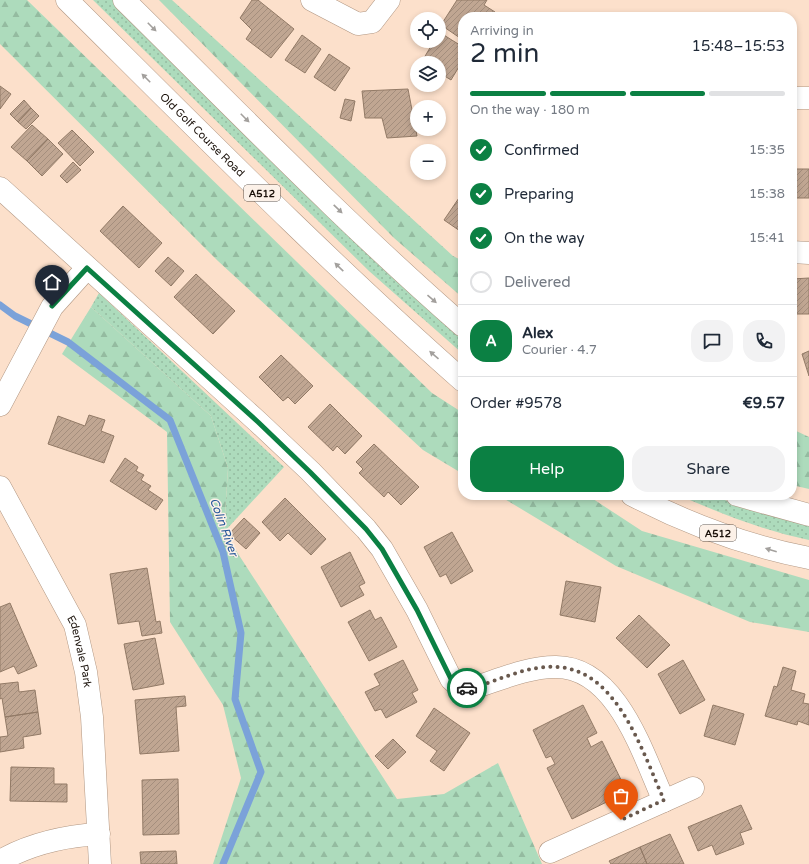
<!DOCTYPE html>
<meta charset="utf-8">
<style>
body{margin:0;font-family:"Varela Round",sans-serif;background:#f2f2f3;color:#1f2937;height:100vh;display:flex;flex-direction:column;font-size:15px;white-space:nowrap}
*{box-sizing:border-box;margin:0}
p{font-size:13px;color:#747a83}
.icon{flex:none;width:22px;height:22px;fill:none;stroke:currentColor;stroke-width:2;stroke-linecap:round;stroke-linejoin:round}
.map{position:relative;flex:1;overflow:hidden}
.sheet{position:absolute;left:458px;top:12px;width:339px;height:488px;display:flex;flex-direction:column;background:#fff;border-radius:16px;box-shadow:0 2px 6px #0003}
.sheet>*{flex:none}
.buttons{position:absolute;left:410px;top:12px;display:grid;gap:8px}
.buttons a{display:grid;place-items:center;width:36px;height:36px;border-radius:50%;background:#fff;box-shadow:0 2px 6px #0003;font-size:20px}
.pin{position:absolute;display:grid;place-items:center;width:34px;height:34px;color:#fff;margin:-41px -17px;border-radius:50% 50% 50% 0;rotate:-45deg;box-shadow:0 0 4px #0007}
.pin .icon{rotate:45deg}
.courier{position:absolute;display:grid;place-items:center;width:40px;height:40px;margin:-20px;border:3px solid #0b8043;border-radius:50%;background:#fff;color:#222;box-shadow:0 1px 5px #0007}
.headline em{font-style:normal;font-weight:600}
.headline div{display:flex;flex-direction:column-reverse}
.headline{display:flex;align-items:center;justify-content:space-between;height:68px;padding:0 12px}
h1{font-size:26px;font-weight:600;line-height:30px}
.bar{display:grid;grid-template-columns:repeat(4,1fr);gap:6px 4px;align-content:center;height:48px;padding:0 12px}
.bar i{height:5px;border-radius:3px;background:#e0e1e3}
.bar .selected{background:#0b8043}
.bar p{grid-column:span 4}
.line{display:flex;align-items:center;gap:10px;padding:0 12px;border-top:1px solid #e0e1e3}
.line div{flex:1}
.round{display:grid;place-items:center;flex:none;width:42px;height:42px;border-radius:16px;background:#f2f2f3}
ol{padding:0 12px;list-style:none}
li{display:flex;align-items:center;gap:12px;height:44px}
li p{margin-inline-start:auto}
li .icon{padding:4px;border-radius:50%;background:#0b8043;color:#fff;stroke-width:4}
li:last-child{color:#747a83}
li i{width:22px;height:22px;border:2px solid #e0e1e3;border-radius:50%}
.button{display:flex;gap:8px;margin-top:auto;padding:8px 12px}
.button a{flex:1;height:46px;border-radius:16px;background:#0b8043;color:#fff;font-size:16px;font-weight:600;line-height:46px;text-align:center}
.button a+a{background:#f2f2f3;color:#1f2937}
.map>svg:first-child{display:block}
</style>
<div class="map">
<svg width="809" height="864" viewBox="0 0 809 864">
<defs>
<pattern id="green-dots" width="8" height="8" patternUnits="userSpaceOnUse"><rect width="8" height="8" fill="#addbbc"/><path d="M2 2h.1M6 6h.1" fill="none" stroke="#94bba0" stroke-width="1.8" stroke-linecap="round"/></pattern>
<pattern id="forest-firs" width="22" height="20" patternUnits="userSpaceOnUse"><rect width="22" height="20" fill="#addbbc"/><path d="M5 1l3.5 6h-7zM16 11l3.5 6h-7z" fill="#94bba0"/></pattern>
<pattern id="building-hatch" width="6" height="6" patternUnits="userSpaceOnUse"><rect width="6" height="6" fill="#c0a692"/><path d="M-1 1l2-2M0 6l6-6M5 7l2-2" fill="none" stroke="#a48e7d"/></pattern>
</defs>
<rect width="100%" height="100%" fill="#fce0cb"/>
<path fill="url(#green-dots)" d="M93 0H114L463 336V354L369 271Z
M99 293 284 467 224 532 228 468 211 416 91 307Z
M678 495H712L743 507 809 526V540C764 531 720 513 678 495Z"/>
<path fill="url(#forest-firs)" d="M0 0H27L432 393 463 413V474L423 450 218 261 0 44Z
M159 0H172L453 256 463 261V298L394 238Z
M91 307 211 416 228 468 224 532 397 799 444 794 498 763 542 864H213L241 778 223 705 170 622 167 432 62 354Z
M792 429 809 437V489L792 485Z
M498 495H587L642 531 809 580V632L750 622 616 566Z"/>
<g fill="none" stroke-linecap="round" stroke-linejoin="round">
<path stroke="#7ba2d9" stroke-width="7" d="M0 305 15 316 68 342 170 420 223 552 241 633 235 699 261 772 223 864"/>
</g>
<path fill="url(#building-hatch)" stroke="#927a66" d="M252 0H258L294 29 271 58 246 39 252 30 240 18Z
M457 0H487L484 5 495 12 492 17H463V40L441 25Z
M439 32 463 47V60L451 80 443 75 439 81V63H421L434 41H439Z
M302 35 321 49 305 73 285 60Z
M329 54 350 68 335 91 314 77Z
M0 86 11 94 0 109Z
M408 89 417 136 387 138 382 118H365L362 91Z
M345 99 355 101 351 121 340 118Z
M24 100 31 108 18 122 10 114Z
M31 108 39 116 26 129 18 122Z
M32 125 48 139 27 161 11 147Z
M72 130 94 152 80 166 58 143Z
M48 139 63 154 42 176 27 161Z
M73 162 81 170 67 183 60 176Z
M792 169H809V198H792Z
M463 192V233L444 220Z
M123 206 162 243 139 268 100 231Z
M168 257 184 271 171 286 155 271Z
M196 274 235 311 213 334 174 297Z
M809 278V314H792V279Z
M809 351V376L802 354Z
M281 355 313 386 295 404 288 397 283 401 259 377Z
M330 404 362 436 345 454 337 446 333 451 308 427Z
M89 415 105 420 101 431 114 436 104 463 48 444 58 416 85 426Z
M374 444 419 487 401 505 388 492 384 497 359 473 363 469 356 462Z
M125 458 138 467 136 471 144 475 141 480 151 486 148 490 163 500 156 510 110 481Z
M285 498 326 539 311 555 288 533 280 541 262 522Z
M244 518 260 533 246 549 229 534Z
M452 532 473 571 451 584 446 574 440 577 424 547Z
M350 552 365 583 359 586 364 595 341 607 321 567Z
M147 568 156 622 160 621 162 633 142 636 139 621 118 624 110 574Z
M566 581 601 587 595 622 560 615Z
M10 603 37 666 18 674 14 666 0 672V607Z
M370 610 375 620 381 617 397 647 369 661 348 622Z
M639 615 670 645 647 668 616 638Z
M155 638 164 684 133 690 124 644Z
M403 660 418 690 412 693 417 702 386 718 381 709 375 711 365 692 380 685 374 674Z
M683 660 705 700 680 714 658 674Z
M783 667 796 671 791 690 805 694 803 703 809 704V725L798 721 797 725 765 716 774 686 777 687Z
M18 682 19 692 35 690 38 712 5 717 2 698 0 699V684Z
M185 696 186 706 176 707 179 751 140 754 135 700Z
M583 705 597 733 587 738 591 747 602 741 627 792 572 819 547 768 555 764 551 756 546 758 533 730Z
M713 705 744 714 735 745 704 736Z
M434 708 470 733 444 771 430 761 437 751 416 736Z
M38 712 41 734 23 737 24 748 0 752V737L8 736 5 717Z
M393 739 406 752 388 769 375 756Z
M11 767 54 768V784H67V802L10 801Z
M178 779 179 834 143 835 142 780Z
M741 805 752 829 740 833 744 844 716 855 712 845 698 851 688 827Z
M670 834 684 864H647L640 847Z
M640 847 647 864H611L609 861Z
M176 851 177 864H141L140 852Z"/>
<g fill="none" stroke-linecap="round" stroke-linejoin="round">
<g stroke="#b09682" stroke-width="23">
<g id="minor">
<path d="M312 0 358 24 372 22 389 0"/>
<path d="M792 98H809"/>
<path d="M0 188 258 422 310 471 366 529 382 549 417 610 451 679C459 687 465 688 476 687 501 679 529 667 555 667 617 666 643 755 664 801"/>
<path d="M792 252 809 253"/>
<path d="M0 405 52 307 87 268"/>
<path id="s1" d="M0 487 75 625 86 672 92 717 100 864"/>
<path d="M550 852 693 788"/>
<path d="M0 861C30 844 65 836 99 834"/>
</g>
</g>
<g stroke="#b09682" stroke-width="23">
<g id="highway">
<path id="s2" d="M67 0C197 129 326 260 463 381"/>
<path d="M124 0C236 110 345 223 463 326"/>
<path d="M632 495C688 524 747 546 809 558"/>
<path d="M737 495 809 515"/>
</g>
</g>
<use href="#minor" stroke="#fff" stroke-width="22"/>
<use href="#highway" stroke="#fff" stroke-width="22"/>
</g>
<defs><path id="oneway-solid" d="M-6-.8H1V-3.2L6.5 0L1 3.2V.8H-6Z"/></defs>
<g fill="#a3a09d">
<use href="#oneway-solid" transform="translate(152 27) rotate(45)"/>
<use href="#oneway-solid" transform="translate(146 78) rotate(-135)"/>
<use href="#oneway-solid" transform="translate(245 118) rotate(45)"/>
<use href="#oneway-solid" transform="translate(338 209) rotate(44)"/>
<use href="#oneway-solid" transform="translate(339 267) rotate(-136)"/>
<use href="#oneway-solid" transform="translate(432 299) rotate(41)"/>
<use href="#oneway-solid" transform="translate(434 355) rotate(-139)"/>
<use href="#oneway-solid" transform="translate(771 550) rotate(-163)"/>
</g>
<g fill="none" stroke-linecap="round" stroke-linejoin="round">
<path stroke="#69594e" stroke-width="4" stroke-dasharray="0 7.2" d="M467 688 476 687C501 679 530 665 556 667 618 669 643 754 664 800L621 820"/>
<path stroke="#0b8043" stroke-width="5" d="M52 306 87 268 258 422 310 472 366 529 382 549 417 610 451 679 458 686 467 688"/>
</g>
<g text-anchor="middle" stroke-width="3" stroke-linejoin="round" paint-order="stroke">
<g fill="#fcf1e8" stroke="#5e544d" stroke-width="1">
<rect x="244" y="185" width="36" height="16" rx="3"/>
<rect x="700" y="525" width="36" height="16" rx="3"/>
</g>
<g font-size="10" font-weight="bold" fill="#1a110a">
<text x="262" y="197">A512</text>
<text x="718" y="537">A512</text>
</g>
<g font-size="11" fill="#1a110a" stroke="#fcf1e8">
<text dy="4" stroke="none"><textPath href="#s2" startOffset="191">Old Golf Course Road</textPath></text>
<text dy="4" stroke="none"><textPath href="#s1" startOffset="184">Edenvale Park</textPath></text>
</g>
<g font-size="12" font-style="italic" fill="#255699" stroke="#fcf1e8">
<text transform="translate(224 527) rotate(70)" y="4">Colin River</text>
</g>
</g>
</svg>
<div class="buttons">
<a><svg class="icon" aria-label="locate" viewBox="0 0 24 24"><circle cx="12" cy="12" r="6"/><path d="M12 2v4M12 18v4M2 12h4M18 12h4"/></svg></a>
<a><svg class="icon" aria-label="layers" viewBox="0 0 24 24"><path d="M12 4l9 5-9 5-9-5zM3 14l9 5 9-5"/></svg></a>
<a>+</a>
<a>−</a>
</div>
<div class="pin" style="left:621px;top:820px;background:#ea580c"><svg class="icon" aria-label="bag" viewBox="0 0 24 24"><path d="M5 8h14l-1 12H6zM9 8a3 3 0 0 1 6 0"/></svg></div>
<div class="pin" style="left:52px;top:306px;background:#1f2937"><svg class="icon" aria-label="home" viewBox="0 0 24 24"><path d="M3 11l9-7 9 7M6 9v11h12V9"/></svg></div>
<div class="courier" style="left:467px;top:688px"><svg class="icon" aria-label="car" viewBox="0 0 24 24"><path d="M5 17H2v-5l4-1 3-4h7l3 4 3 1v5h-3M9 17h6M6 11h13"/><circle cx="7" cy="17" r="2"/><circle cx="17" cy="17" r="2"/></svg></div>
<section class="sheet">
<div class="headline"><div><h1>2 min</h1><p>Arriving in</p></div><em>15:48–15:53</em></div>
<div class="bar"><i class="selected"></i><i class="selected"></i><i class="selected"></i><i></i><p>On the way · 180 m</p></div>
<ol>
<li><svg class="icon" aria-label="check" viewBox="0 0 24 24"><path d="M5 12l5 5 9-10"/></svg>Confirmed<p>15:35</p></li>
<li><svg class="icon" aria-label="check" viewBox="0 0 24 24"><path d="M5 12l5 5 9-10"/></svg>Preparing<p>15:38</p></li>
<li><svg class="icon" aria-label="check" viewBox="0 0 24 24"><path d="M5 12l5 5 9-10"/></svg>On the way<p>15:41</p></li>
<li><i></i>Delivered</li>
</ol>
<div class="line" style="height:72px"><b class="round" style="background:#0b8043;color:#fff">A</b><div><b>Alex</b><p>Courier · 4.7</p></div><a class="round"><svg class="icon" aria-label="chat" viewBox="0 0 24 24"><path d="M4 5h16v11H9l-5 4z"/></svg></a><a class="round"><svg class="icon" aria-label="phone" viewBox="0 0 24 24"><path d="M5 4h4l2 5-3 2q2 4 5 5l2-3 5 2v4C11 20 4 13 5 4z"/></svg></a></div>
<div class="line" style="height:52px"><div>Order #9578</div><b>€9.57</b></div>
<div class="button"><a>Help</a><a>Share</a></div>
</section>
</div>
